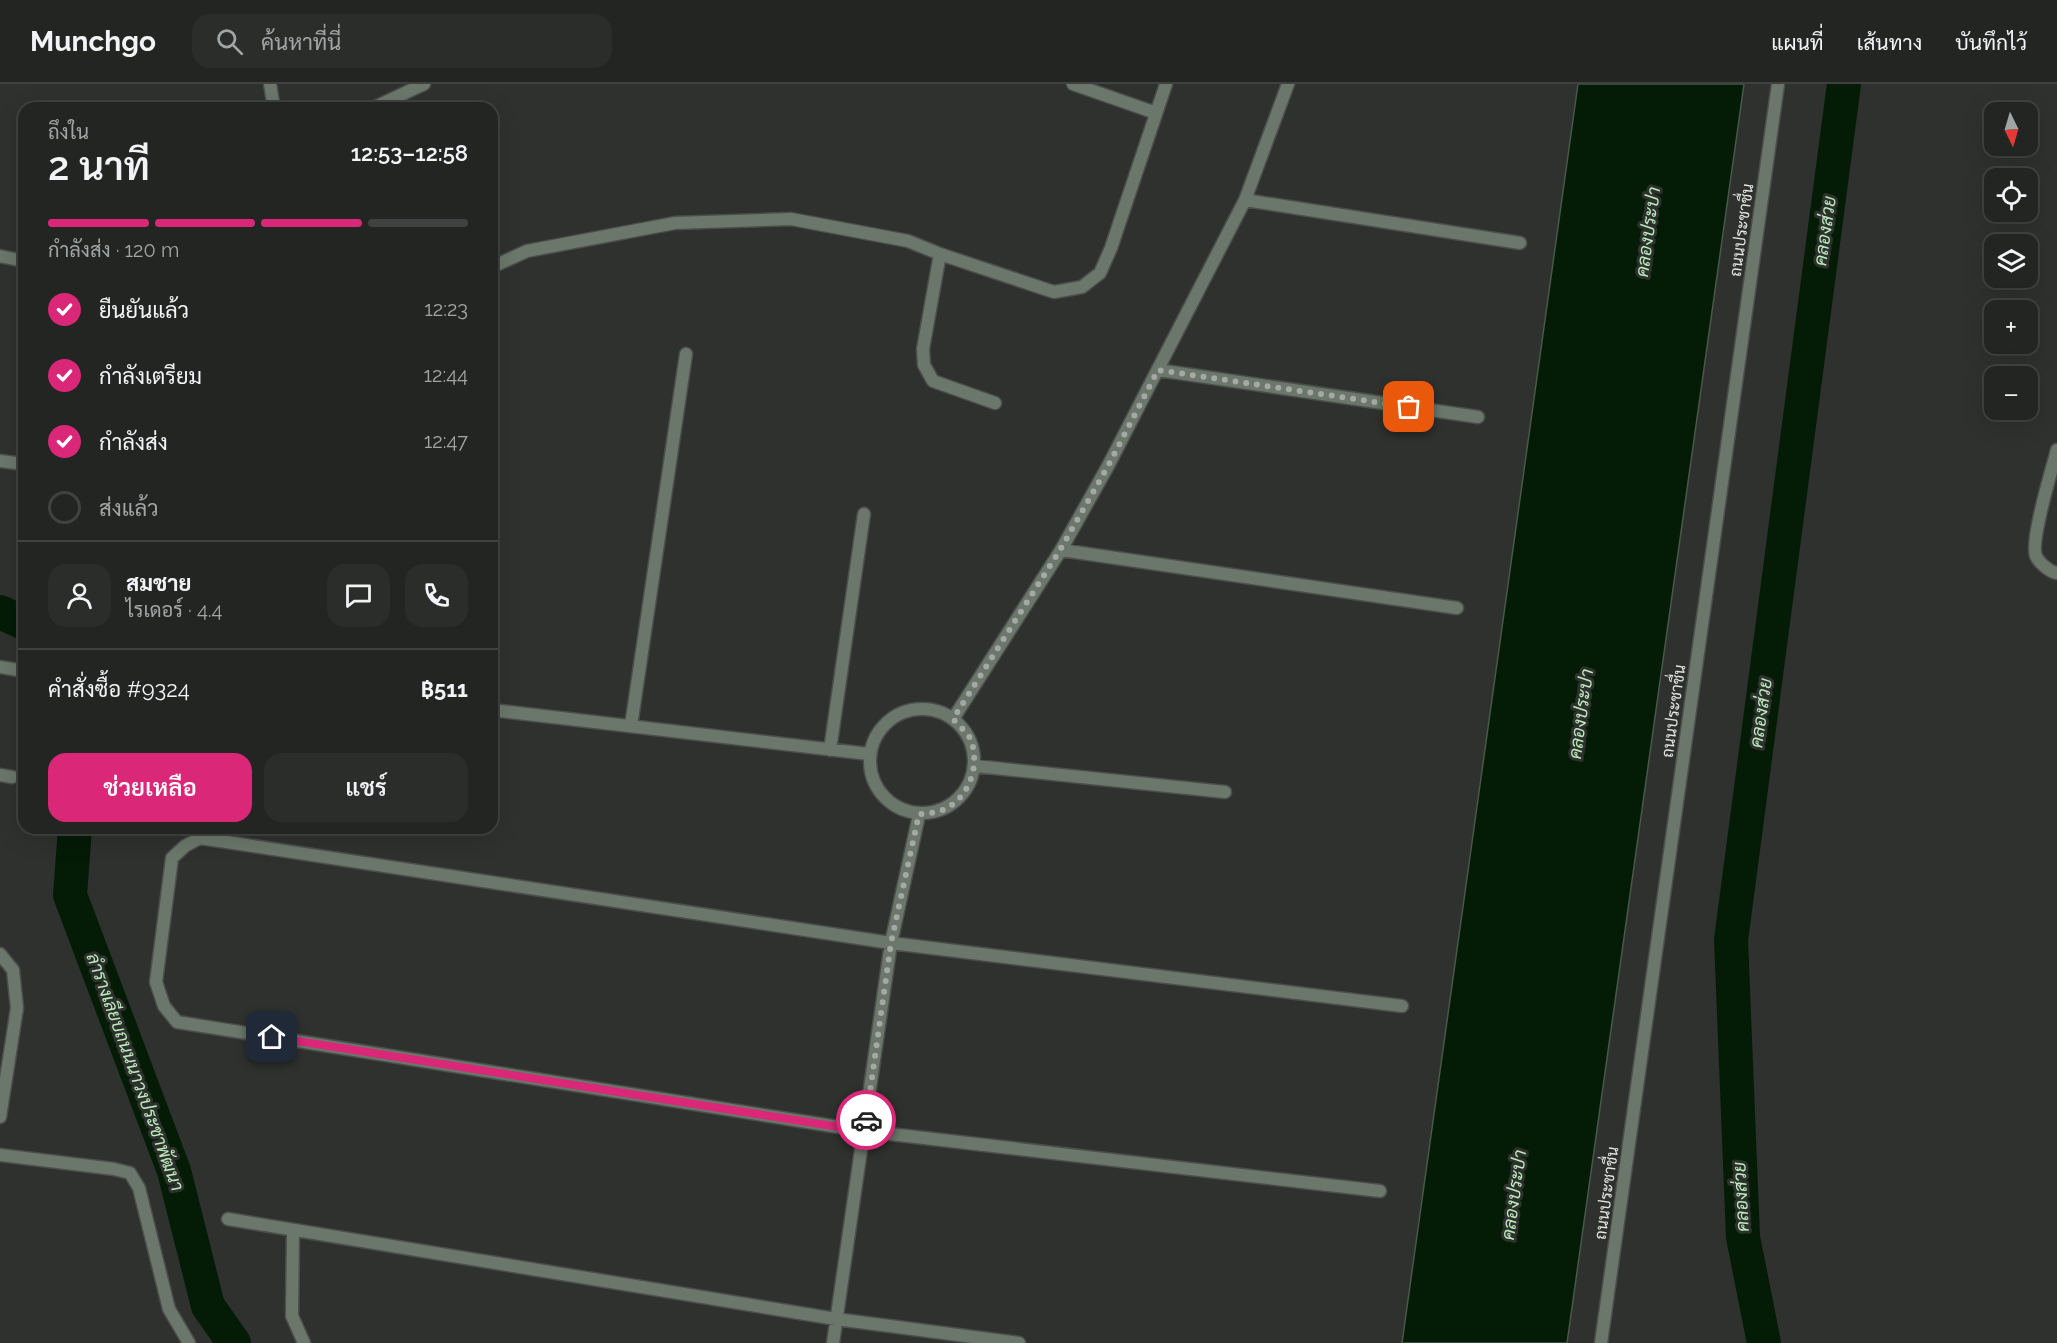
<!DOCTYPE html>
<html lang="th">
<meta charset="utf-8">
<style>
body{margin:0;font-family:Raleway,Sarabun,sans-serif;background:#2a2d2a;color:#f1f3f6;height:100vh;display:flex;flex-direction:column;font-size:22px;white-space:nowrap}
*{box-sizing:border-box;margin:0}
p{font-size:20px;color:#a2a5a5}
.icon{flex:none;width:33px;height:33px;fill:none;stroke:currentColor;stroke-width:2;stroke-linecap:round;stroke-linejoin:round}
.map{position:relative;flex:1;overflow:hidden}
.drawer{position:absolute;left:18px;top:18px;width:480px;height:732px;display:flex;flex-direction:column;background:#222522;border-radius:18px;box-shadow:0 6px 24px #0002,0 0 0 2px #3f4240}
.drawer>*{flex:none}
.needle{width:39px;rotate:175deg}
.fabs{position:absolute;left:1984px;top:18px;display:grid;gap:12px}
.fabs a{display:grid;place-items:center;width:54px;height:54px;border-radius:12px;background:#222522;box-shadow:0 6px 24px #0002,0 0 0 2px #3f4240;font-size:30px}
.pin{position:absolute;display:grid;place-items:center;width:51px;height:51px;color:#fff;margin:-26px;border-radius:12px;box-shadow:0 3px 9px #0006}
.courier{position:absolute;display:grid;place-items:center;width:60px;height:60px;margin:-30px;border:4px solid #db2777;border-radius:50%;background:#fff;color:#222;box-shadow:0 2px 8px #0007}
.head em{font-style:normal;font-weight:600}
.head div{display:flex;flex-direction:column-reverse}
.head{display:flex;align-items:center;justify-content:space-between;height:102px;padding:0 30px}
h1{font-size:39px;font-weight:600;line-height:45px}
.bar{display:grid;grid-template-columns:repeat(4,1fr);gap:9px 6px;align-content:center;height:72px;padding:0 30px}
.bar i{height:8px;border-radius:4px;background:#3f4240}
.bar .current{background:#db2777}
.bar p{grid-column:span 4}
.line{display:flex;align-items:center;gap:15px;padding:0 30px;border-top:2px solid #3f4240}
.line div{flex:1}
.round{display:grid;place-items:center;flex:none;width:63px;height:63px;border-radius:18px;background:#2a2d2a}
ol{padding:0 30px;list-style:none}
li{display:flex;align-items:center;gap:18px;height:66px}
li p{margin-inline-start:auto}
li .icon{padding:6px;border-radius:50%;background:#db2777;color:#fff;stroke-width:4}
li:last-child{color:#a2a5a5}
li i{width:33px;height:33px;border:3px solid #3f4240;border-radius:50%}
.action{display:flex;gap:12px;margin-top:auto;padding:12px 30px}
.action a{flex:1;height:69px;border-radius:18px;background:#db2777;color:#fff;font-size:24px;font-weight:600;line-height:69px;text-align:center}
.action a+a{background:#2a2d2a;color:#f1f3f6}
header{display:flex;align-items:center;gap:36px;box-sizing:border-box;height:84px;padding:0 30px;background:#222522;border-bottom:2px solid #3f4240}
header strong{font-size:28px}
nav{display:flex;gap:33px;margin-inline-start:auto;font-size:21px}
.search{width:420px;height:54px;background:#2a2d2a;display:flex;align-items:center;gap:15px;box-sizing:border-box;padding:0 21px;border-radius:18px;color:#a2a5a5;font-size:22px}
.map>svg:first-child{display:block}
</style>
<header>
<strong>Munchgo</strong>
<div class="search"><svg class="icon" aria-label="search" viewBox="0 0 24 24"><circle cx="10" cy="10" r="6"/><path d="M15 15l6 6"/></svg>ค้นหาที่นี่</div>
<nav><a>แผนที่</a><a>เส้นทาง</a><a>บันทึกไว้</a></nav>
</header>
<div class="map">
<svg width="2057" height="1259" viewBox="0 0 2057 1259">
<rect width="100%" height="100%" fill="#2e312e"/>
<path fill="#041b06" stroke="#485849" stroke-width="1.5" d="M1578 0H1744L1567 1259H1402Z"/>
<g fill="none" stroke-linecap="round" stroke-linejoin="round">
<path stroke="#041b06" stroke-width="34" d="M0 528 24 539
M75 744 70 811 174 1087 208 1222 234 1259
M1764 1259 1743 1153 1731 856 1844 0"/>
<g stroke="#4b4e4b" stroke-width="15">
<path id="minor" d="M270 0 274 24
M1073 0 1156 29
M373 24 424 0
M1245 116 1520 159
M940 170 923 265 924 281 933 297 995 319
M0 172 24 177
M492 183 527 167 675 139 791 135 908 157 940 170 1054 208 1082 203 1100 189 1111 164 1166 0
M1158 286 1478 333
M2057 366C2052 385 2030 457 2036 472 2039 479 2050 488 2057 489
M0 377 24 380
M1061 466 1457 524
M0 583 24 587
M870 677a52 52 0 1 1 104 0a52 52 0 1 1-104 0Z
M492 626 869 670
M953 635 1061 466 1108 382 1245 116 1288 0
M631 642 686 270
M830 666 864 430
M975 682 1225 708
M0 691 12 693
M0 870 13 886 17 924 0 1033
M0 1071 114 1085 130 1089 139 1104 169 1225 189 1259
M1380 1107 864 1047 177 938 164 922 156 898 172 774 185 762 200 754 891 859 1402 922
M228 1135 836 1235 1019 1259
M293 1147 292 1232 304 1259
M833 1259 891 859 919 731
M1601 1259 1778 0"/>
</g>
<use href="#minor" stroke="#6b776b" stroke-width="12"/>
</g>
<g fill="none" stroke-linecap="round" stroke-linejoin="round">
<path stroke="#a5a8a5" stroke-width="6" stroke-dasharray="0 10.8" d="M866 1036 891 859 919 730C925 730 931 729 937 728 967 720 981 684 971 656 968 649 958 641 953 635L1060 466 1108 382 1158 286 1409 323"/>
<path stroke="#db2777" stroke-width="8" d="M272 953 864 1047 866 1036"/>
</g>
<g text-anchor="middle" stroke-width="6" stroke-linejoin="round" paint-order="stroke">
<g font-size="16" fill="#e5e8e5" stroke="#2e312e">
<text transform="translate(1741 146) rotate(-82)" y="6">ถนนประชาชื่น</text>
<text transform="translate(1673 627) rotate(-82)" y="6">ถนนประชาชื่น</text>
<text transform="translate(1606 1109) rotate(-82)" y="6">ถนนประชาชื่น</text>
</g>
<g font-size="18" font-style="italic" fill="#bdedbe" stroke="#2e312e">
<text transform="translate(1825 147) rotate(-82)" y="6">คลองส่วย</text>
<text transform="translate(1648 148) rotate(-82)" y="6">คลองประปา</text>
<text transform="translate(1761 629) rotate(-82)" y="6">คลองส่วย</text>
<text transform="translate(1581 630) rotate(-82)" y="6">คลองประปา</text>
<text transform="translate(135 988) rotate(70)" y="6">ลำรางเลียบถนนนาวงประชาพัฒนา</text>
<text transform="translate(1514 1111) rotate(-82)" y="6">คลองประปา</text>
<text transform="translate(1741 1113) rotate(-93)" y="6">คลองส่วย</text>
</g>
</g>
</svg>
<div class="fabs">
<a><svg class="needle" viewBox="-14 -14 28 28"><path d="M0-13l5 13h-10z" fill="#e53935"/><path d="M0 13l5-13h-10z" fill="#a2a5a5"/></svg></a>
<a><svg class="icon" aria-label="locate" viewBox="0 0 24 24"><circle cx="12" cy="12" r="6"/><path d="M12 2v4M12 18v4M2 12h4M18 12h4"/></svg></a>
<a><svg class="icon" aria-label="layers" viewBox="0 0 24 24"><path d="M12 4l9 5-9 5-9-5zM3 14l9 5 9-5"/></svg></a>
<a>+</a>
<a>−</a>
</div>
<div class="pin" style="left:1409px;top:323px;background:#ea580c"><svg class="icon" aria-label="bag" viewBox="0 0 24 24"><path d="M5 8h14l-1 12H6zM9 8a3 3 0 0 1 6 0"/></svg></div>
<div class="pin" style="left:272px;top:953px;background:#1f2937"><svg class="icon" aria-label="home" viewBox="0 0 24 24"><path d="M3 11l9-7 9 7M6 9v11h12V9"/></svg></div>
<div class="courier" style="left:866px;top:1036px"><svg class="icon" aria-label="car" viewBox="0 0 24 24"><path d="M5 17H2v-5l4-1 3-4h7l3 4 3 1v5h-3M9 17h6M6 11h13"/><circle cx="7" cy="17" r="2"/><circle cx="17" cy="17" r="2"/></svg></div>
<section class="drawer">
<div class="head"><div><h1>2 นาที</h1><p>ถึงใน</p></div><em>12:53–12:58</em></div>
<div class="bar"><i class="current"></i><i class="current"></i><i class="current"></i><i></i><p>กำลังส่ง · 120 m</p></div>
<ol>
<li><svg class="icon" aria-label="check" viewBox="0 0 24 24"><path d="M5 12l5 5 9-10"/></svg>ยืนยันแล้ว<p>12:23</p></li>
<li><svg class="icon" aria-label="check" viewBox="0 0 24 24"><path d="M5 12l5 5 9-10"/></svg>กำลังเตรียม<p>12:44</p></li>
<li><svg class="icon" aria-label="check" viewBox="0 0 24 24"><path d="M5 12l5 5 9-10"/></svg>กำลังส่ง<p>12:47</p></li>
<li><i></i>ส่งแล้ว</li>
</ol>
<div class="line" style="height:108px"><a class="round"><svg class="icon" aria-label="person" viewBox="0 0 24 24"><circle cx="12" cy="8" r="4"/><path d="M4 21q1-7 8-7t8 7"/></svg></a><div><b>สมชาย</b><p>ไรเดอร์ · 4.4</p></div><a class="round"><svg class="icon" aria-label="chat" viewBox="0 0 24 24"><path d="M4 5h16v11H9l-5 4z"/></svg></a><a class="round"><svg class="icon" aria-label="phone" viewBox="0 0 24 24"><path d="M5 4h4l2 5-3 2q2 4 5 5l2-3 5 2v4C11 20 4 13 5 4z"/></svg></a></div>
<div class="line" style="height:78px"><div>คำสั่งซื้อ #9324</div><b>฿511</b></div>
<div class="action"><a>ช่วยเหลือ</a><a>แชร์</a></div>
</section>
</div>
